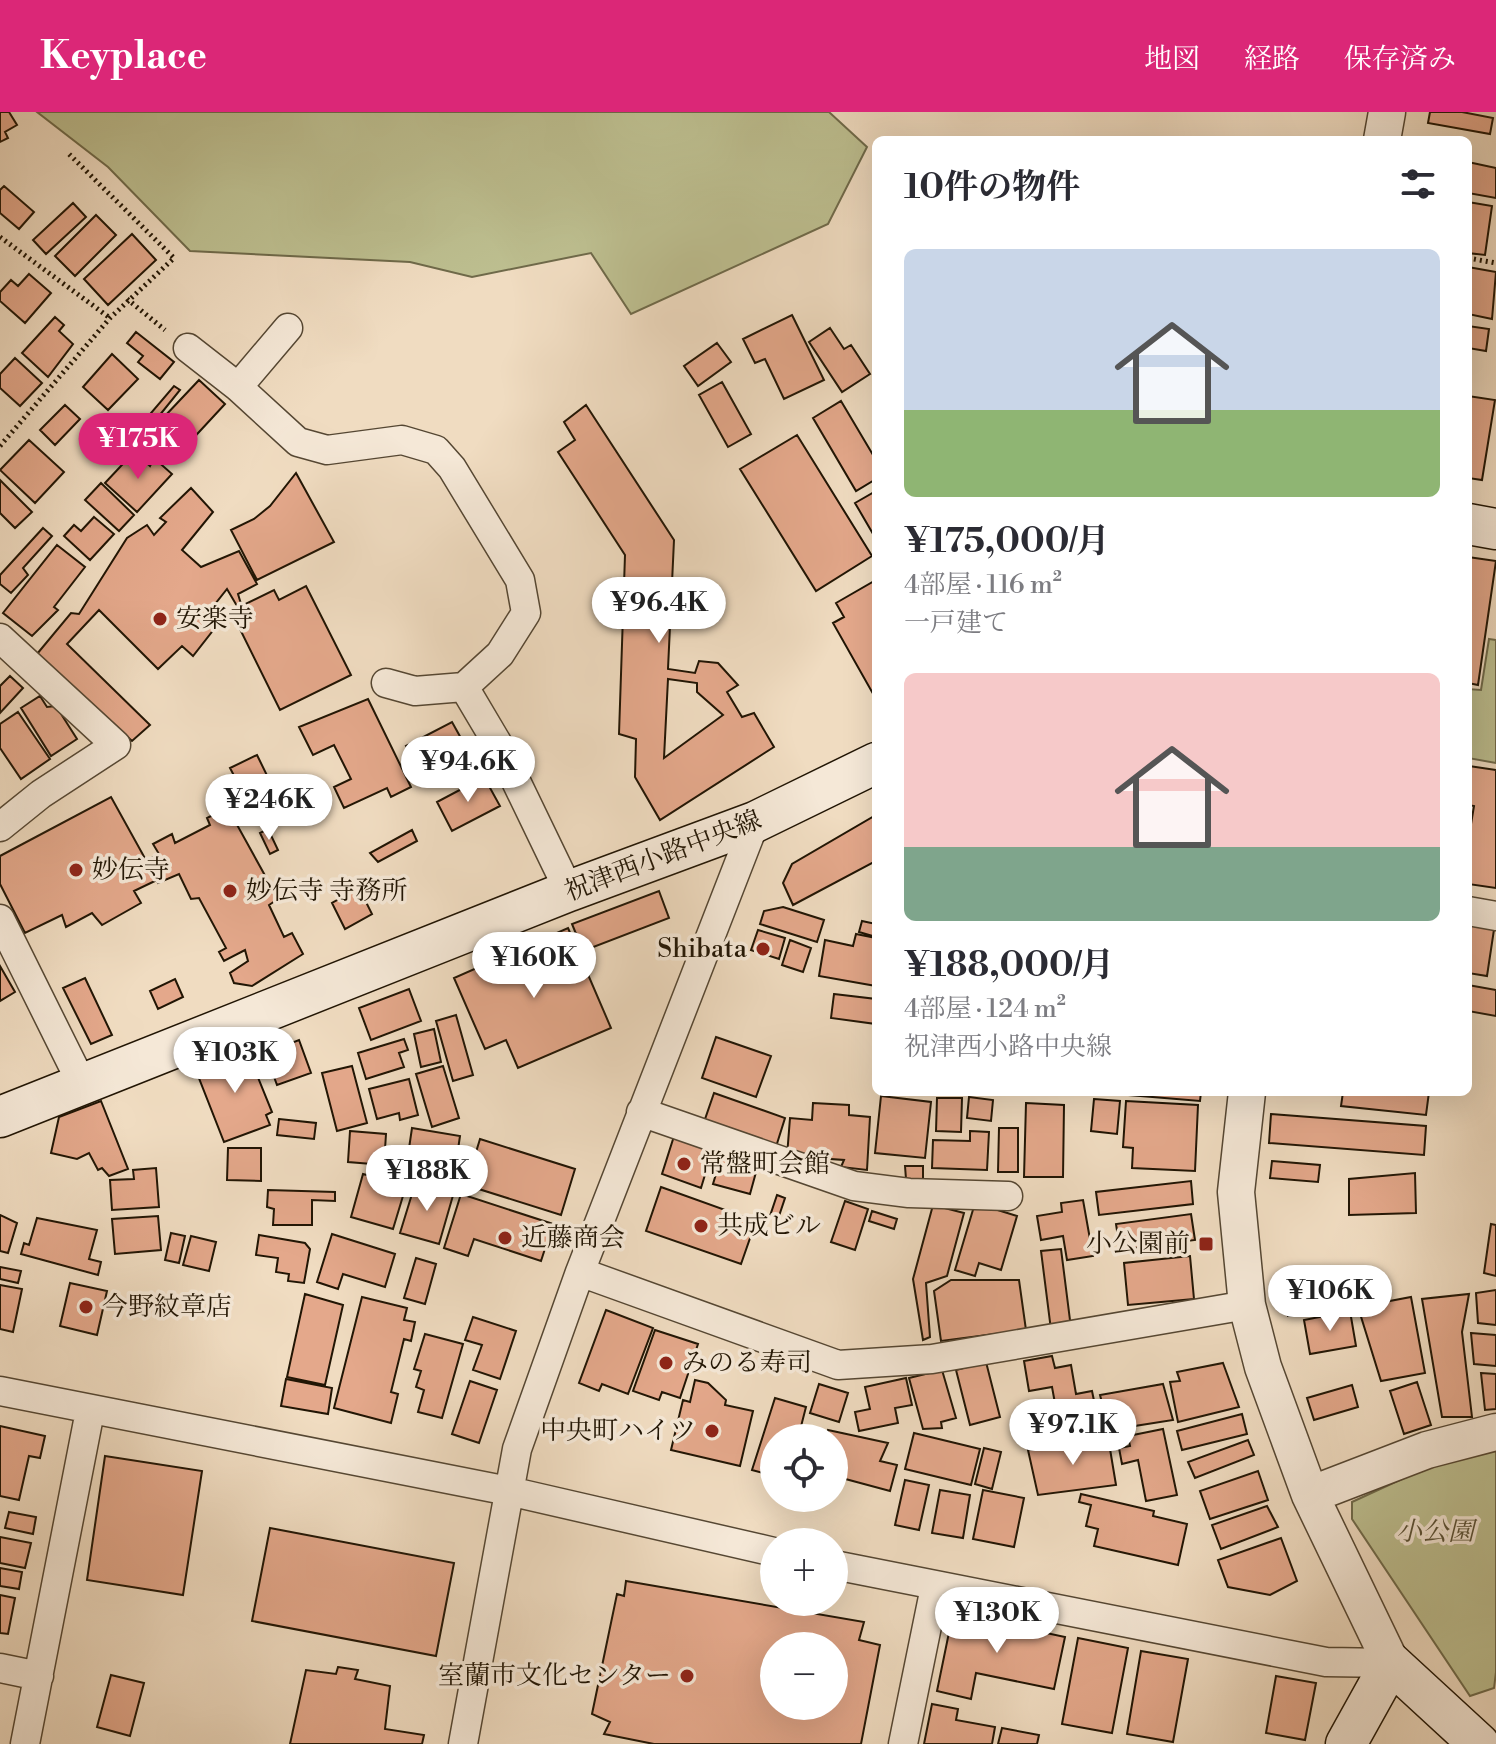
<!DOCTYPE html>
<html lang="ja">
<head>
<meta charset="utf-8">
<style>
	body { margin:0; font-family:"Libre Bodoni","Noto Serif JP",serif; background:#f7f7f7; color:#2b2b33; height:100vh; display:flex; flex-direction:column; font-size:30px; white-space:nowrap }
	* { box-sizing:border-box; margin:0 }
	p { font-size:26px; color:#7c7c81 }
	.icon { flex:none; width:44px; height:44px; fill:none; stroke:currentColor; stroke-width:2; stroke-linecap:round; stroke-linejoin:round }
	.map { position:relative; flex:1; overflow:hidden }
	.side { position:absolute; left:872px; top:24px; width:600px; height:960px; display:flex; flex-direction:column; background:#fff; border-radius:12px; box-shadow:0 8px 32px #0002 }
	.side>* { flex:none }
	.controls { position:absolute; left:760px; top:1312px; display:grid; gap:16px }
	.controls a { display:grid; place-items:center; width:88px; height:88px; border-radius:50%; background:#fff; box-shadow:0 8px 32px #0002; font-size:40px }
	.price { position:absolute; translate:-50% -68px; padding:0 18px; border-radius:28px; background:#fff; color:#222; font-size:26px; line-height:52px; filter:drop-shadow(0 2px 4px #0008) }
	.price::after { content:''; position:absolute; left:50%; top:48px; width:24px; height:18px; margin-left:-12px; background:inherit; clip-path:polygon(0 0,100% 0,50% 100%) }
	.price.current { background:#db2777; color:#fff }
	ul { padding:0; list-style:none }
	li { display:grid; align-content:center; gap:16px; height:424px; padding:0 32px }
	li span { display:grid; place-items:center; height:248px; border-radius:12px; color:#555 }
	li>.icon { margin-inline-start:auto }
	span .icon { width:144px; height:144px; fill:#fffc; stroke-width:1 }
	li b { font-size:34px }
	h2 { display:flex; justify-content:space-between; align-items:center; height:96px; padding:0 32px; font-size:34px }
	header { display:flex; align-items:center; gap:48px; box-sizing:border-box; height:112px; padding:0 40px; background:#db2777; color:#fff }
	header strong { font-size:38px }
	nav { display:flex; gap:44px; margin-inline-start:auto; font-size:28px }
	.map>svg:first-child { display:block }
</style>
</head>
<body>
<header>
<strong>Keyplace</strong>
<nav><a>地図</a><a>経路</a><a>保存済み</a></nav>
</header>
<div class="map">
<svg width="1496" height="1632" viewBox="0 0 1496 1632">
	<rect width="100%" height="100%" fill="#f0dcc1"/>
	<filter id="stains"><feTurbulence type="fractalNoise" baseFrequency=".0025" numOctaves="4"/><feColorMatrix values="0 0 0 0 .2 0 0 0 0 .09 0 0 0 0 .02 0 0 0 .5 -.17"/></filter>
	<radialGradient id="worn" r=".72"><stop offset=".6" stop-color="#630" stop-opacity="0"/><stop offset="1" stop-color="#630" stop-opacity=".3"/></radialGradient>
	<!-- green -->
	<path fill="#bdbf90" stroke="#6f6a4a" stroke-width="2" d="M37 0H829L867 35 828 112 631 202 591 141 472 165 410 150 190 139 108 55Z
		M1489 527 1496 528V651L1468 646V577L1481 578Z
		M1496 1332V1560L1494 1576 1470 1584 1352 1407V1390L1469 1336Z"/>
	<!-- building -->
	<path fill="#e4a88b" stroke="#211504" stroke-width="2" fill-rule="evenodd" d="M0 0H9L17 13 5 20 8 26 0 30Z
		M1430 0H1462L1493 6 1490 22 1428 11Z
		M1468 50 1496 56V86L1468 81Z
		M4 74 34 100 19 117 0 101V78Z
		M1468 90 1492 94 1485 143 1468 141Z
		M73 91 86 105 46 142 33 128Z
		M96 103 116 123 75 164 55 144Z
		M132 122 156 148 108 193 84 167Z
		M1468 155 1496 160 1492 207 1468 202Z
		M29 162 51 181 25 211 0 189V180L11 168 18 174Z
		M792 203 824 268 784 287 765 247 755 251 743 227Z
		M55 205 64 213 59 219 73 232 48 265 22 241Z
		M1468 214 1489 217 1486 239 1468 236Z
		M830 216 844 237 851 233 870 262 842 280 809 230Z
		M136 220 174 250 160 267 138 250 143 244 127 231Z
		M717 231 731 250 698 274 684 254Z
		M112 242 138 267 108 298 83 275Z
		M15 246 42 271 20 294 0 276V262Z
		M199 268 225 292 174 347 147 323Z
		M722 270 751 322 728 335 699 283Z
		M174 274 180 278 159 304 151 301Z
		M1468 284 1495 288 1482 368 1468 366Z
		M841 289 876 348V367L856 379 813 306Z
		M65 293 80 307 55 333 40 318Z
		M586 293 674 428 668 557 695 561 699 549 718 551 738 573 727 580 742 605 754 601 774 635 660 708 635 665 636 627 619 622 625 443 558 340 575 328 564 310ZM668 567 697 571V580L723 603 664 646Z
		M110 318 121 332 109 341 98 328Z
		M797 323 872 444 816 479 740 357Z
		M29 328 64 360 35 391 0 358Z
		M135 339 150 354 154 346 172 362 137 400 105 371Z
		M296 361 334 430 257 468 231 418 254 407 270 394Z
		M0 368 32 400 15 416 0 401Z
		M101 371 134 403 119 419 85 388Z
		M191 376 213 400 182 438 201 455 239 439 257 472 238 482 241 492 237 494 227 477 208 501 218 512 193 544 182 534 158 557 99 498 67 532 150 613 132 629 37 542 71 501 79 502 127 426 147 413 154 423 166 410 160 406Z
		M876 379V427L855 391Z
		M94 405 114 422 90 448 64 424 74 413 81 419Z
		M43 416 52 424 23 456 28 463 11 481 0 472V463Z
		M57 433 85 455 54 495 58 498 32 524 3 501Z
		M1468 445 1496 449 1478 573 1468 571Z
		M876 468V587L833 511 844 505 836 491Z
		M306 474 351 563 280 598 231 499 274 478 279 488Z
		M10 564 23 576 0 601V574Z
		M40 584 47 595 56 594 77 627 51 644 21 596Z
		M368 587 411 675 391 685 387 676 344 696 334 675 351 667 334 633 313 643 299 615Z
		M18 600 50 647 21 667 0 636V612Z
		M452 610 467 637 423 666 406 634Z
		M257 643 281 692 254 705 244 686 238 690 234 680 241 677 230 656Z
		M1469 654 1496 658V776L1468 772V730L1474 694 1468 693Z
		M484 665 500 694 452 719 437 690Z
		M111 685 157 768 134 779 141 791 102 813 92 801 66 815 62 803 25 821 0 772V744Z
		M233 693 241 706 236 711 278 787 269 793 284 825 292 821 303 842 252 874 234 871 230 861 248 849 245 838 224 849 219 840 226 836 199 786 191 787 179 762 158 771 146 749 159 742 153 732 172 722 175 731 210 713 207 706Z
		M876 703V749L793 793 783 771 792 752Z
		M268 717 278 738 270 742 260 721Z
		M412 718 417 729 378 750 370 741Z
		M359 776 372 802 345 817 332 791Z
		M659 779 669 806 583 839 572 812Z
		M783 795 824 808 817 830 760 812 764 799Z
		M1468 807 1495 811 1487 864 1468 861Z
		M862 809 876 812V825L859 820Z
		M568 816 611 916 518 956 506 928 485 937 454 866Z
		M758 818 785 826 779 847 751 838Z
		M856 822 876 826V874L819 864 825 828 853 834Z
		M790 828 811 836 803 860 782 853Z
		M0 854 15 880 0 889Z
		M85 866 112 923 91 932 63 876Z
		M175 867 183 885 158 897 150 879Z
		M1468 873 1496 878V904L1468 899Z
		M409 877 421 909 371 928 359 896Z
		M834 882 876 887V912L831 906Z
		M456 903 473 963 453 969 436 909Z
		M434 917 441 950 421 955 414 922Z
		M280 923 284 934 299 928 311 961 277 973 261 929Z
		M716 925 771 944 756 985 702 966Z
		M404 927 408 938 399 941 404 955 366 967 358 941Z
		M246 936 272 1000 266 1003 270 1013 224 1030 195 956Z
		M352 954 367 1011 337 1019 322 961Z
		M443 954 459 1006 432 1015 416 962Z
		M409 967 418 1003 400 1008 399 1001 377 1007 369 977Z
		M1129 980H1201L1200 989 1129 983Z
		M1343 980H1429L1426 1003 1341 994Z
		M714 981 785 1006 775 1038 703 1013Z
		M881 984 931 990 925 1046 875 1041Z
		M969 985 993 988 991 1009 967 1006Z
		M937 986H962L961 1020 936 1019Z
		M1094 987 1120 989 1117 1022 1091 1019Z
		M101 989 128 1057 109 1064 102 1056 98 1058 89 1041 77 1047 51 1041 59 1005Z
		M1126 989 1198 993 1195 1059 1132 1056 1133 1036 1123 1035Z
		M813 991 849 993V1003L870 1005 867 1058 841 1055 844 1048 787 1044 790 1006 812 1008Z
		M1026 991 1064 993 1063 1065H1024Z
		M1271 1002 1426 1014 1424 1043 1269 1031Z
		M279 1007 316 1011 314 1027 277 1023Z
		M412 1016 460 1024 454 1065 428 1062 429 1053 407 1050Z
		M999 1016H1018V1060H998Z
		M350 1019 386 1022 384 1053 348 1050Z
		M970 1019 989 1020 987 1058 932 1056 933 1028 970 1029Z
		M675 1021 714 1033 701 1076 662 1062Z
		M480 1027 575 1057 561 1103 466 1073Z
		M228 1036H261V1069L227 1068Z
		M722 1042 758 1053 750 1082 713 1072Z
		M1272 1049 1320 1053 1318 1070 1270 1066Z
		M905 1054H923V1067H906Z
		M156 1056 159 1095 112 1098 110 1068 134 1067 133 1058Z
		M1415 1061 1416 1101 1349 1103V1067Z
		M363 1062 406 1074 393 1117 351 1105Z
		M416 1069 454 1080 439 1132 400 1121Z
		M1191 1069 1193 1092 1099 1103 1096 1080Z
		M661 1075 756 1109 741 1152 646 1119Z
		M268 1078 335 1080V1089L312 1088V1113H273L274 1097 267 1095Z
		M461 1082 553 1112 541 1149 474 1127 468 1144 444 1136Z
		M777 1083 785 1086 778 1107 770 1104Z
		M1083 1088 1093 1144 1067 1148 1063 1124 1041 1128 1037 1104 1062 1100 1061 1091Z
		M845 1089 868 1097 855 1138 831 1130Z
		M975 1091 1017 1104 1001 1158 979 1151 975 1164 955 1158Z
		M933 1093 964 1101 947 1164 926 1171 930 1225 923 1228 913 1167Z
		M872 1099 897 1107 894 1117 869 1109Z
		M1191 1102 1195 1128 1120 1138 1116 1112Z
		M0 1103 17 1111 8 1141 0 1139Z
		M158 1104 161 1138 115 1142 112 1107Z
		M37 1106 97 1118 89 1147 101 1150 98 1163 21 1142 24 1131 29 1133Z
		M1491 1112 1496 1113V1164L1484 1161Z
		M171 1121 185 1124 179 1151 165 1148Z
		M332 1122 395 1142 385 1175 343 1162 338 1177 317 1170Z
		M259 1123 305 1131 310 1137 304 1171 288 1169 289 1162 276 1160 278 1146 256 1143Z
		M191 1124 216 1130 209 1159 183 1153Z
		M1061 1137 1071 1216 1051 1218 1041 1139Z
		M1190 1144 1194 1187 1128 1193 1124 1151Z
		M416 1146 436 1152 425 1192 404 1186Z
		M0 1155 21 1159 18 1171 0 1167Z
		M1334 1165 1337 1199 1288 1204 1285 1170Z
		M951 1168H1019L1026 1218 941 1229 934 1179Z
		M70 1171 107 1179 97 1223 60 1214Z
		M0 1173 22 1177 13 1220 0 1217Z
		M1496 1178V1213L1478 1211 1476 1181Z
		M305 1182 343 1193 325 1273 287 1265Z
		M1469 1182 1462 1220 1472 1305H1442L1422 1187Z
		M362 1185 407 1196 404 1208 415 1210 411 1229 404 1227 391 1280 398 1282 391 1311 334 1296Z
		M1411 1185 1425 1261 1381 1269 1358 1195Z
		M606 1198 653 1216 628 1282 602 1272 599 1279 579 1271Z
		M1350 1199 1356 1234 1310 1242 1304 1208Z
		M473 1205 516 1219 500 1267 473 1258 482 1233 465 1228Z
		M655 1218 698 1232 680 1286 662 1280 659 1288 633 1279Z
		M1471 1221 1496 1223V1254L1474 1252Z
		M425 1222 463 1232 442 1306 418 1300 424 1278 416 1275 421 1259 414 1257Z
		M1052 1244 1055 1256 1071 1253 1076 1282 1092 1279 1100 1318 1061 1324 1052 1275 1029 1279 1024 1249Z
		M986 1250 1000 1305 970 1313 956 1258Z
		M1223 1251 1239 1295 1178 1310 1170 1270 1180 1269 1177 1260Z
		M942 1258 956 1306 941 1310 942 1316 923 1317 909 1266Z
		M1481 1261 1496 1262V1297L1485 1298Z
		M906 1266 912 1293 895 1296 898 1311 859 1319 855 1300 870 1297 865 1275Z
		M286 1267 332 1276 328 1302 281 1294Z
		M695 1268 708 1271 726 1288 725 1293 753 1299 740 1354 671 1338 683 1288 690 1290Z
		M470 1269 497 1278 479 1331 452 1322Z
		M1417 1270 1431 1313 1404 1322 1390 1279Z
		M819 1272 848 1281 839 1310 810 1301Z
		M1163 1272 1173 1308 1109 1318 1100 1283Z
		M1352 1273 1358 1295 1314 1308 1307 1286Z
		M775 1286 806 1295 798 1326H774V1364L752 1358Z
		M1242 1302 1247 1322 1182 1338 1177 1319Z
		M0 1314 45 1324 40 1346 29 1344 19 1388 0 1384Z
		M1163 1317 1177 1383 1146 1389 1138 1348 1122 1352 1119 1336 1130 1334 1128 1324Z
		M828 1318 888 1331 880 1349 897 1353 890 1379 838 1365 843 1348 834 1345V1326H826Z
		M914 1321 980 1337 971 1373 905 1357Z
		M1108 1325 1116 1373 1038 1383 1028 1338Z
		M1248 1328 1254 1343 1195 1366 1188 1350Z
		M984 1336 1001 1340 992 1377 975 1372Z
		M105 1344 202 1359 183 1483 87 1468Z
		M1258 1359 1268 1388 1210 1407 1200 1379Z
		M905 1368 929 1373 919 1418 895 1413Z
		M940 1378 970 1383 963 1426 932 1421Z
		M983 1378 1024 1386 1014 1435 973 1427Z
		M1081 1382 1154 1399 1153 1404 1187 1412 1178 1453 1094 1434 1098 1417 1086 1414 1091 1393 1079 1390Z
		M1267 1394 1278 1415 1221 1437 1212 1413Z
		M9 1400 36 1405 33 1422 5 1416Z
		M270 1416 454 1451 436 1544 252 1509Z
		M0 1425 31 1431 25 1456 0 1451Z
		M1281 1426 1297 1469 1270 1483 1228 1475 1218 1448Z
		M0 1456 22 1460 19 1477 0 1474Z
		M626 1469 864 1510 859 1528 880 1533 861 1632H654L604 1622 610 1610 592 1602 617 1482 624 1484ZM774 1534H834V1594H774Z
		M0 1483 15 1486 8 1522 0 1521Z
		M953 1501 1065 1525 1054 1577 976 1561 971 1587 937 1579Z
		M1078 1526 1128 1536 1112 1621 1062 1612Z
		M1141 1539 1188 1547 1173 1630 1127 1622Z
		M338 1555 358 1558 355 1567 390 1574 385 1617 424 1623 422 1632H290L306 1558 336 1562Z
		M111 1563 144 1571 130 1624 97 1615Z
		M1276 1564 1316 1571 1305 1628 1266 1621Z
		M932 1592 958 1597 956 1608 995 1615 992 1632H924Z
		M1002 1616 1039 1623 1037 1632H998Z"/>
	<g fill="none" stroke-linecap="round" stroke-linejoin="round">
		<!-- minor casing -->
		<g stroke="#554733" stroke-width="31">
			<path id="minor" d="M188 236 238 275 298 330 327 338 402 328 436 338 452 356 520 468 526 501 500 542 464 575 499 634 569 779
				M238 275 288 216
				M0 526 116 633 41 682 0 715
				M386 571 415 579 464 575
				M1468 799 1496 804
				M0 807 82 972
				M641 1000 854 1074 909 1081 1008 1084
				M580 1160 838 1253 932 1247 1247 1193
				M0 1279 509 1379 774 1440
				M834 1453 1326 1550 1391 1551
				M0 1556 39 1564
				M25 1632 90 1299
				M463 1632 517 1337 580 1160 755 710
				M903 1632 935 1475"/>
		</g>
		<!-- tertiary casing -->
		<g stroke="#554733" stroke-width="39">
			<path id="tertiary" d="M1382 28 1387 0
				M1247 980 1236 1080 1247 1193 1263 1255 1310 1383 1391 1551
				M1310 1383 1427 1338 1496 1320"/>
		</g>
		<!-- secondary casing -->
		<g stroke="#211504" stroke-width="43">
			<path id="secondary" d="M1468 412 1496 417
				M0 1005 569 779 755 710 876 651
				M1346 1632 1391 1551 1479 1632"/>
		</g>
		<!-- path -->
		<path stroke="#211504" stroke-width="5" stroke-dasharray="2 4" stroke-linecap="butt" d="M0 125 110 206
			M1468 146 1496 151
			M127 187 165 218
			M0 334 110 206 174 146 68 41"/>
		<!-- minor -->
		<use href="#minor" stroke="#f5e8d7" stroke-width="28"/>
		<!-- tertiary -->
		<use href="#tertiary" stroke="#f5e8d7" stroke-width="36"/>
		<!-- secondary -->
		<use href="#secondary" stroke="#f5e8d7" stroke-width="40"/>
	</g>
	<!-- markers -->
	<g fill="#8f2418" stroke="#f5e8d7" stroke-width="3">
		<circle cx="160" cy="507" r="8"/>
		<circle cx="76" cy="758" r="8"/>
		<circle cx="230" cy="779" r="8"/>
		<circle cx="763" cy="837" r="8"/>
		<circle cx="684" cy="1052" r="8"/>
		<circle cx="701" cy="1114" r="8"/>
		<circle cx="505" cy="1126" r="8"/>
		<rect x="1198" y="1124" width="16" height="16" rx="4"/>
		<circle cx="86" cy="1195" r="8"/>
		<circle cx="666" cy="1251" r="8"/>
		<circle cx="712" cy="1319" r="8"/>
		<circle cx="687" cy="1564" r="8"/>
	</g>
	<g text-anchor="middle" dominant-baseline="central" stroke-width="7" stroke-linejoin="round" paint-order="stroke">
		<!-- poi labels -->
		<g font-size="26" fill="#211504" stroke="#f5e8d7" text-anchor="start">
			<text x="176" y="507">安楽寺</text>
			<text x="92" y="758">妙伝寺</text>
			<text x="246" y="779">妙伝寺 寺務所</text>
			<text x="747" y="837" text-anchor="end">Shibata</text>
			<text x="700" y="1052">常盤町会館</text>
			<text x="717" y="1114">共成ビル</text>
			<text x="521" y="1126">近藤商会</text>
			<text x="1190" y="1132" text-anchor="end">小公園前</text>
			<text x="102" y="1195">今野紋章店</text>
			<text x="682" y="1251">みのる寿司</text>
			<text x="696" y="1319" text-anchor="end">中央町ハイツ</text>
			<text x="671" y="1564" text-anchor="end">室蘭市文化センター</text>
		</g>
		<!-- street labels -->
		<g font-size="26" fill="#211504" stroke="#f5e8d7">
			<text transform="translate(663 744) rotate(-21)">祝津西小路中央線</text>
		</g>
		<!-- park labels -->
		<g font-size="26" font-style="italic" fill="#585035" stroke="#f5e8d7">
			<text x="1435" y="1420">小公園</text>
		</g>
	</g>
	<rect width="100%" height="100%" filter="url(#stains)"/>
	<rect width="100%" height="100%" fill="url(#worn)"/>
</svg>
<div class="controls">
<a><svg class="icon" aria-label="locate" viewBox="0 0 24 24"><circle cx="12" cy="12" r="6"/><path d="M12 2v4M12 18v4M2 12h4M18 12h4"/></svg></a>
<a>+</a>
<a>−</a>
</div>
<b class="price current" style="left:138px;top:369px">¥175K</b>
<b class="price" style="left:659px;top:533px">¥96.4K</b>
<b class="price" style="left:468px;top:692px">¥94.6K</b>
<b class="price" style="left:269px;top:730px">¥246K</b>
<b class="price" style="left:534px;top:888px">¥160K</b>
<b class="price" style="left:235px;top:983px">¥103K</b>
<b class="price" style="left:427px;top:1101px">¥188K</b>
<b class="price" style="left:1330px;top:1221px">¥106K</b>
<b class="price" style="left:1073px;top:1355px">¥97.1K</b>
<b class="price" style="left:997px;top:1543px">¥130K</b>
<section class="side">
<h2>10件の物件<svg class="icon" aria-label="filters" viewBox="0 0 24 24"><path d="M4 7h16M4 17h16"/><circle cx="9" cy="7" r="2"/><circle cx="15" cy="17" r="2"/></svg></h2>
<ul>
<li><span style="background:linear-gradient(#c9d6e8 65%,#8fb573 0)"><svg class="icon" aria-label="home" viewBox="0 0 24 24"><path d="M3 11l9-7 9 7M6 9v11h12V9"/></svg></span><div><b>¥175,000/月</b><p>4部屋 · 116 m²</p><p>一戸建て</p></div></li>
<li><span style="background:linear-gradient(#f6c9c9 70%,#7fa58c 0)"><svg class="icon" aria-label="home" viewBox="0 0 24 24"><path d="M3 11l9-7 9 7M6 9v11h12V9"/></svg></span><div><b>¥188,000/月</b><p>4部屋 · 124 m²</p><p>祝津西小路中央線</p></div></li>
</ul>
</section>
</div>
</body>
</html>
